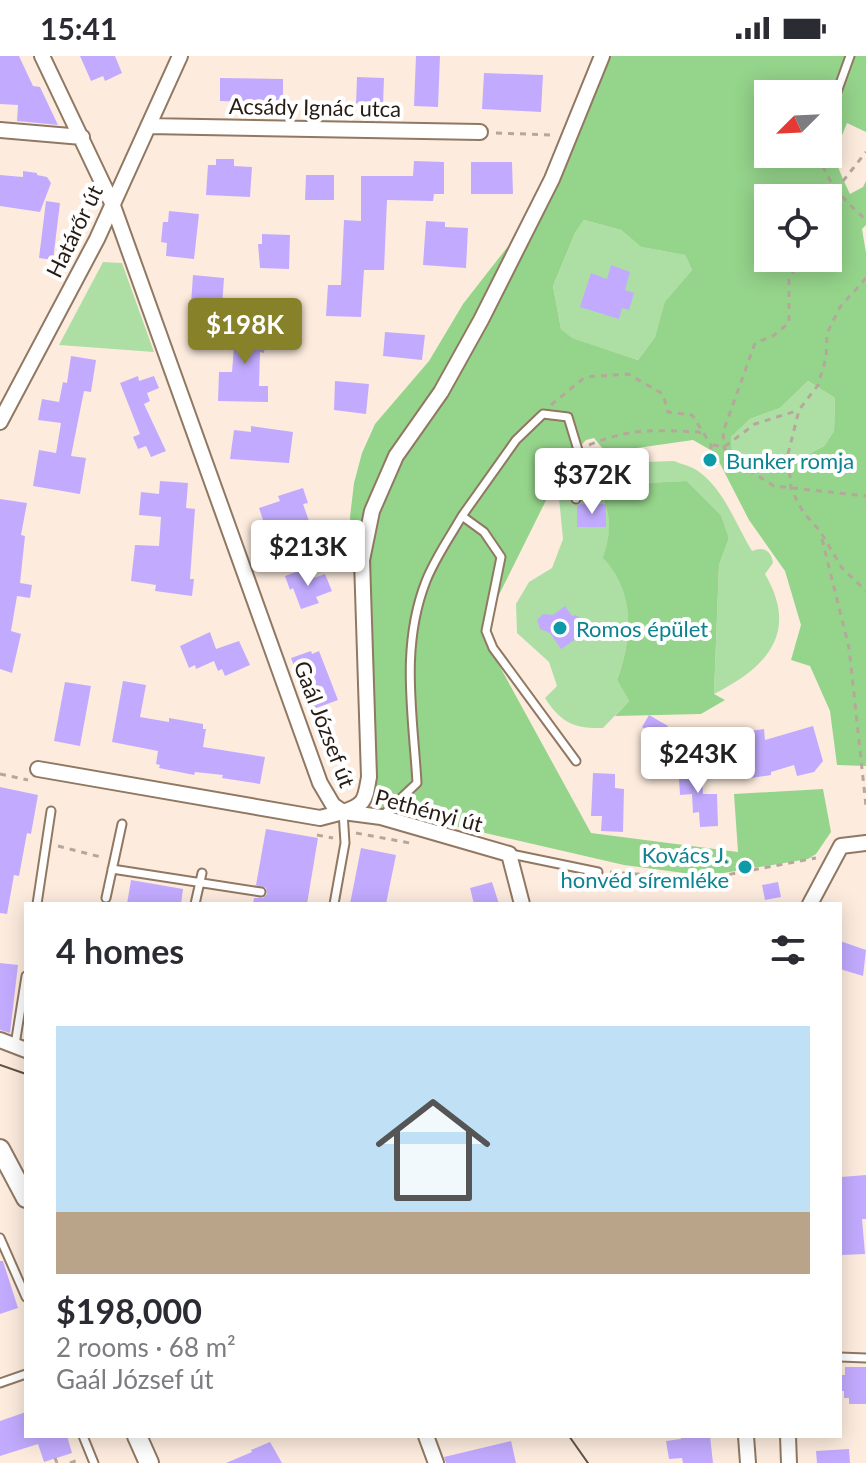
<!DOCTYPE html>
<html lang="en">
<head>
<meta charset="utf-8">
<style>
	body { margin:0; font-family:Lato,sans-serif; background:#f2f2f3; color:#2b2b33; height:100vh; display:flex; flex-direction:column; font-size:30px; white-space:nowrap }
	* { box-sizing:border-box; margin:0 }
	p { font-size:26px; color:#7c7c81 }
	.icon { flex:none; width:44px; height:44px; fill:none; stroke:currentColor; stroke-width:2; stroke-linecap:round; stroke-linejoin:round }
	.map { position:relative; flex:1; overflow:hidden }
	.side { position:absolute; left:24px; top:846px; width:818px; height:536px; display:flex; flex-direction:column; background:#fff; border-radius:0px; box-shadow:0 4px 20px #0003 }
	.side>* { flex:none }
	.needle { width:52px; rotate:246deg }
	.fabs { position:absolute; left:754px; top:24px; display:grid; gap:16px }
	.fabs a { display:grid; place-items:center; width:88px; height:88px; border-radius:0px; background:#fff; box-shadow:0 4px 20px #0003; font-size:40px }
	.price { position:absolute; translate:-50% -68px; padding:0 18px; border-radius:8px; background:#fff; color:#222; font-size:26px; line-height:52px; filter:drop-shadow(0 2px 4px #0008) }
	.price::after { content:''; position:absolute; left:50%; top:48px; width:24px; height:18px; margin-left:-12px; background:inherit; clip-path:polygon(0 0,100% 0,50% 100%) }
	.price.active { background:#878129; color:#fff }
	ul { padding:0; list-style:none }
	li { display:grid; align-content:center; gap:16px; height:424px; padding:0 32px }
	li span { display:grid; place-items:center; height:248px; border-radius:0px; color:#555 }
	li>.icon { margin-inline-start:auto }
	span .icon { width:144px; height:144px; fill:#fffc; stroke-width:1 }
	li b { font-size:34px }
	h2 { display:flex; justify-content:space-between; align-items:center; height:96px; padding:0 32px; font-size:34px }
	.status { display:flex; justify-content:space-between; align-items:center; height:56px; padding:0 40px; background:#fff; direction:ltr }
	.status svg { height:22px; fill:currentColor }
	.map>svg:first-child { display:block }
</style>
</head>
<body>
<div class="status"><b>15:41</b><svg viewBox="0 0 49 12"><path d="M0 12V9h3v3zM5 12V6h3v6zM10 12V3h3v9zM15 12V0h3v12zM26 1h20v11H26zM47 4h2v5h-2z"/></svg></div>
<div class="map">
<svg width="866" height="1407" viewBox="0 0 866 1407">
	<rect width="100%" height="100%" fill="#fdecde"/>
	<!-- green -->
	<path fill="#addfa5" d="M584 164 621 174 641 191 685 199 692 214 666 246 655 281 638 304 571 282 561 273 553 230 575 177Z
		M103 206 122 207 154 296 59 289Z
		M808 325 835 342 834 375 824 390 807 399 767 398 749 407 731 392V381L750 363 780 352Z
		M674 405C681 408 691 410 698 415 724 433 736 469 752 495 763 490 771 494 773 507L765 518C799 576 768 611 714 638L719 509 729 482 721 459 687 425 621 428 606 424 601 412 643 406Z
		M558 432 599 433C611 458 612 475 604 501 636 536 632 583 617 624L629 645 603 672C575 673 561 667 545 642L557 630 549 606 517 577 516 548 529 526 552 512 563 483Z"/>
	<!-- forest -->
	<path fill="#95d48b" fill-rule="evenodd" d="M609 0H866V76L847 67C832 103 834 104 850 138L863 131 866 125V169L862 173 866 197V710L837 709 830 655 810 610 791 604 801 569 785 515 749 464 714 396 693 384 616 395 603 393 594 382 586 384 565 406 497 543 482 578 591 777 738 796 734 738 823 733 831 776 816 798 808 803 706 820 624 809 373 751 372 641 350 461 354 427 362 397 375 368 429 305 463 248 558 126ZM768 38H828V98H768ZM768 142H828V202H768ZM584 164 621 174 641 191 685 199 692 214 665 246 655 281 638 304 572 282 561 273 553 230 575 177ZM808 325 835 342 834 375 824 390 807 399 767 398 749 407 731 392V381L750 363 780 352Z
		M687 425 721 459 729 482 719 509 714 638 725 644 701 658 615 660 629 645 617 624C632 583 636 536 603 502 612 475 611 458 599 433L621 428Z"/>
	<!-- building -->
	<path fill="#c2abff" d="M0 0H19L33 30 40 31 58 69 17 65 18 49 0 48Z
		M80 0H115L122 17 105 25 103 20 91 25Z
		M416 0H440L438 51 414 50Z
		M484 17 543 19 541 56 482 53Z
		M357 21 384 22 383 49H356Z
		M220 22 283 23V47L220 45Z
		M216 103H234V110L252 111 250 141 206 139 208 109H216Z
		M414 105 444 106V138H434L433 145 387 144 384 214H364L361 261 326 260 328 229H341L344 164 361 165V120H413Z
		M471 106H512L513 138H471Z
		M23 115 37 117V119L47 121 51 127 40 156 0 150V119L23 121Z
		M306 119H334V144H305Z
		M46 145 60 147 53 204 39 202Z
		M169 155 199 158 194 203 166 200 167 187 161 186 163 166H168Z
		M426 165 445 166V171L468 172 466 212 423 209Z
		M262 178 290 179 289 213 260 212 258 188H262Z
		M611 209 630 216 625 234 634 237 629 254 622 252 619 263 580 251 591 217 607 223Z
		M193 219 224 222 222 250 191 247Z
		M236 265 267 268 264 297 260 296 259 330H268V346L218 345 219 316H232Z
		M385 276 425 279 422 304 383 300Z
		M71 300 96 304 91 336 84 335 71 400 86 402 80 438 33 430 39 394 56 397 61 367 38 364 42 343 59 346 63 326 67 327Z
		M138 320 139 325 154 320 159 332 147 337 150 345 144 348 166 395 151 401 146 390 138 393 133 381 140 378 120 327Z
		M335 325 369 328 366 358 334 354Z
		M251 370 293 376 289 407 230 403 234 374 251 376Z
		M160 425 188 427 186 452 195 453 190 523H194L192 540 155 535 156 529 131 525 135 489 159 490 161 461 139 459 141 436 159 438Z
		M303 432 308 447 303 448 309 465 294 470 300 489 273 494 259 452 280 445 278 440Z
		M0 443 27 447 21 479 25 480 20 527 32 529 30 542 17 540 11 575 21 578 12 617 0 613Z
		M580 448H606V471H577V449Z
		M304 513 308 524 325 518 332 535 316 541 319 547 301 553 293 532 290 534 285 520Z
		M565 550 572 560 576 559 583 564 582 579 561 593 550 577 540 573 537 564 543 558 553 559Z
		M210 576 216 593 239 585 250 609 225 620 222 613 218 615 214 605 196 613 195 609 189 612 180 590Z
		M311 595 312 598 319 595 338 644 311 654 291 602Z
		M123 625 146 629 140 661 169 666V662L203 668V673H206L203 691 265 701 260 728 222 722 223 719 195 716 194 719 159 712 160 709 156 708 158 695 112 686Z
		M65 626 91 630 80 690 54 685Z
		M649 659 668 670 665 674 677 681 665 700 646 688 653 677 642 671Z
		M813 670 823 705 814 716 797 720 794 709 771 716V719L745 723 743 716 733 717 730 697 723 698 719 675 736 672V677L764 673 765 684Z
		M695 707 696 720H702L703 738H694H717L718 770 700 771 699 756 693 757 692 738 680 739 678 708Z
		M593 717 615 718V732L624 733 623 776 601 775 602 760H591Z
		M0 731 38 739 31 778 27 777 19 820 14 819 7 858 0 857Z
		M266 773 318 782 307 848H253L254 842H263L267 838 266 832 256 829Z
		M361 792 396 799 386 848H350Z
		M131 824 183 833 181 848H127Z
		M492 826 499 848H474L470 832Z
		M778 826 781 841 765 844 762 829Z
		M840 885 866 894 863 920 840 913Z
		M0 907 18 909 10 977 0 974Z
		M866 1119V1163H862L865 1198 842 1199 841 1121Z
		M0 1205H3L18 1252 0 1258Z
		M845 1311H866V1348H849V1342H844V1335H840V1319H845Z
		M26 1356V1380H67L72 1397 44 1406 38 1388 0 1400V1365Z
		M681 1380H710L713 1407H683L682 1402 669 1403 666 1385 681 1383Z
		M511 1385 516 1407H446L444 1401Z
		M270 1386 282 1407H226L252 1396 251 1394Z
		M849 1393 850 1407H817L816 1395Z"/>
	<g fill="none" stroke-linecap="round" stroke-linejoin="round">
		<!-- service casing -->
		<g stroke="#907862" stroke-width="11">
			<path id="service" d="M828 61 850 0
				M462 460 516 384 543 358 568 361 578 394 576 443
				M382 760 417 727C413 658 400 591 426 525 435 502 450 481 462 460L484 476 501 501 486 575 493 592 576 705
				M511 798 598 816
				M112 813 261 836
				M106 842 122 768
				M37 848 51 755
				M195 848 202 817
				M334 848 345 787 343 756
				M15 989 26 920
				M0 1182 26 1241
				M840 1301 866 1302
				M0 1327 26 1318
				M83 1380 94 1407"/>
		</g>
		<!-- minor casing -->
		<g stroke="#907862" stroke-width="18">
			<path id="minor" d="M42 0 112 147 320 727 333 749 343 756
				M148 70 480 76
				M0 74 82 81
				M0 366 97 183 180 0
				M38 713 320 762 343 756 381 761 509 798 522 848
				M343 756C366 749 365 743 369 721L362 504 372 455 396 400 441 336 481 264 552 123 602 0
				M810 848 841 790 866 787
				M0 984 26 994
				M426 1380 436 1407
				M746 1380 748 1407
				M788 1380 789 1407"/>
		</g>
		<!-- tertiary casing -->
		<g stroke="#907862" stroke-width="22">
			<path id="tertiary" d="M0 1093 26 1142
				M137 1380 149 1407"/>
		</g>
		<!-- path -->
		<path stroke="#b6a79b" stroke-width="3" stroke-dasharray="6 6" stroke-linecap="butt" d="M496 77 552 79
			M821 98C823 125 847 146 866 164
			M828 144 866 96
			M801 202 789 224V267L773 280 755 287 723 376 724 391 728 398 740 409 774 430 866 440
			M866 222 840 251 827 277 826 302 818 329 799 354 788 398 791 433 803 456 820 475 842 512 866 535
			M551 349 585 321 628 318 663 338 668 356 692 359 711 389 712 410 724 404 728 398
			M589 389C630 372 656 374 699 376L704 382
			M713 389 724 391 755 368 799 354
			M822 483 849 592 866 750
			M0 718 28 724
			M356 777 415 788
			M317 779 333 782
			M58 790 101 801
			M610 816 705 823 816 802
			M55 1402 57 1407
			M70 1407 81 1403"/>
		<!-- service -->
		<use href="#service" stroke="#fff" stroke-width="7"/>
		<!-- minor -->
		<use href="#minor" stroke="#fff" stroke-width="14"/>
		<!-- tertiary -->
		<use href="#tertiary" stroke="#fff" stroke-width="18"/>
		<!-- tram -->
		<path stroke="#5e5249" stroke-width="2" d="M0 1009 26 1018
			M569 1380 588 1407"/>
	</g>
	<!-- markers -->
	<g fill="#0f9aa8" stroke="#fff" stroke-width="3">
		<circle cx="710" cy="404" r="8"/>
		<circle cx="560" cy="572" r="8"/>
		<circle cx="745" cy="811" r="8"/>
	</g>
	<g text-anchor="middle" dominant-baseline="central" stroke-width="8" stroke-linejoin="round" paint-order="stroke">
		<!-- street labels -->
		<g font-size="22" fill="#261c14" stroke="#fff">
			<text transform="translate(315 51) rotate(1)">Acsády Ignác utca</text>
			<text transform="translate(74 175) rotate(-64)">Határőr út</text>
			<text transform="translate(325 668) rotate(69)">Gaál József út</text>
			<text transform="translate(429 754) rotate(15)">Pethényi út</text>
		</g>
		<!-- culture labels -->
		<g font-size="22" fill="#0d838f" stroke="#fff" text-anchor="start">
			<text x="726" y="404">Bunker romja</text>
			<text x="576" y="572">Romos épület</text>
			<text x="729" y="798" text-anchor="end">Kovács J.<tspan x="729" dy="25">honvéd síremléke</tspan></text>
		</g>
	</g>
</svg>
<div class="fabs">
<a><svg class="needle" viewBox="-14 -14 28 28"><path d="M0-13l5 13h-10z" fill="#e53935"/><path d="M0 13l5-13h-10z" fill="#7c7c81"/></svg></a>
<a><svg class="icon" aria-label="locate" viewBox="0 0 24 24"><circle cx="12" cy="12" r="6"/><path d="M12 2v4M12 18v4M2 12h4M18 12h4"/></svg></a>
</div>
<b class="price active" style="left:245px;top:310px">$198K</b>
<b class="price" style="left:592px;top:460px">$372K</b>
<b class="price" style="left:308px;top:532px">$213K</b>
<b class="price" style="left:698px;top:739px">$243K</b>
<section class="side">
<h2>4 homes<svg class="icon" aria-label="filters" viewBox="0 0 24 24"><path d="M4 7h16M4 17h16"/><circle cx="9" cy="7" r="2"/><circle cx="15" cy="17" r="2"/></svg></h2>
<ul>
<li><span style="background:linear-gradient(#bfe0f5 75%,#b9a48a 0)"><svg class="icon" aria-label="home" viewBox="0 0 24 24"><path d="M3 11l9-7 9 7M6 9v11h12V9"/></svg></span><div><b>$198,000</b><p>2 rooms · 68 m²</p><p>Gaál József út</p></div></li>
</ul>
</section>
</div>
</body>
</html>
